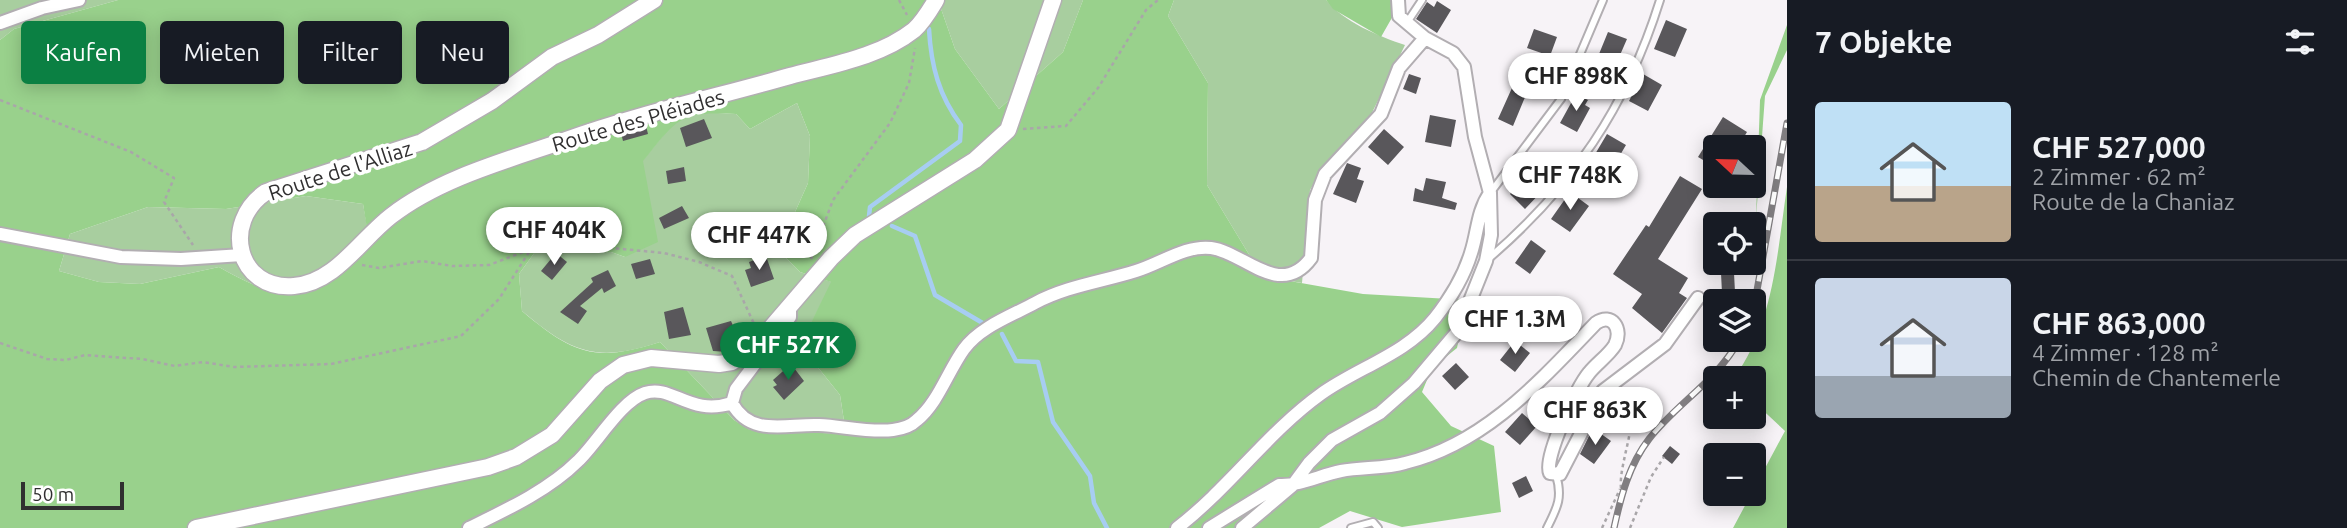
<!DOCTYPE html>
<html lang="de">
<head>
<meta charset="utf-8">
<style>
	body { margin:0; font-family:Ubuntu,sans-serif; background:#20242c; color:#f1f3f6; height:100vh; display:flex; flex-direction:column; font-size:26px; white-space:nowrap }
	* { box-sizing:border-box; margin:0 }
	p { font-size:23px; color:#9ea1a6 }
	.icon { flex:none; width:38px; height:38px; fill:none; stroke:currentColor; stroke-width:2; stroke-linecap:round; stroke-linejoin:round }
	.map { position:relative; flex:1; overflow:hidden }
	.drawer { display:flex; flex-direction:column; background:#171b24; width:560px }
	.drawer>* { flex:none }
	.guide { position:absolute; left:21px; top:21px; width:665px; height:63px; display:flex; gap:14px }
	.needle { width:46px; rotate:292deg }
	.controls { position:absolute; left:1703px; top:135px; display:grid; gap:14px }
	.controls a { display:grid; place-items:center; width:63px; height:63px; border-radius:7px; background:#171b24; box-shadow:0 4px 18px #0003; font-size:35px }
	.scale { position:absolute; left:21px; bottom:18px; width:103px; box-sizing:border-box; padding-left:7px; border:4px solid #302f30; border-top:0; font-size:19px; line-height:24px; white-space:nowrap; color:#302f30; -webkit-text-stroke:5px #fff; paint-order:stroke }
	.price { position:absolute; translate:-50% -60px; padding:0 16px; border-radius:24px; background:#fff; color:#222; font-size:23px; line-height:46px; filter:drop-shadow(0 2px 4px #0008) }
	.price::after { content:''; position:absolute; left:50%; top:42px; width:21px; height:16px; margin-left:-10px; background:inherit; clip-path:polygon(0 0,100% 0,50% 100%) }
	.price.active { background:#0b8043; color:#fff }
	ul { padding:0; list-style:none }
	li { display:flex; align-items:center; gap:21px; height:175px; padding:0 28px }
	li+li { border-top:2px solid #363941 }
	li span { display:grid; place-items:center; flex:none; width:196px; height:140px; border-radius:7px; color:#555 }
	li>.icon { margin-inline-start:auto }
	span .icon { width:84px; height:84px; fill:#fffc; stroke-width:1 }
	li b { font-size:30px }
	h2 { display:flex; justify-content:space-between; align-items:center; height:84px; padding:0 28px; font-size:30px }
	.pill { padding:0 24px; border-radius:7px; background:#171b24; box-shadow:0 4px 18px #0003; font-size:24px; line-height:63px }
	.pill.active { background:#0b8043; color:#fff }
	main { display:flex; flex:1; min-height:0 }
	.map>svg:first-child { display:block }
</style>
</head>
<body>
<main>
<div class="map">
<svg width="1787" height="528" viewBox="0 0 1787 528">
	<rect width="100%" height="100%" fill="#f7f3f7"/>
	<!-- green -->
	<path fill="#a8ce9f" d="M0 0H118L14 29 0 40Z
		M938 0H1083L1063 52 999 109 955 49Z
		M1174 0H1326C1344 22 1378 36 1405 45L1369 119 1323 168 1310 190 1302 283 1262 276 1207 185 1208 83 1168 16Z
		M797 103 810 136 808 183 778 250 800 272 832 282 800 345 840 395 846 434 750 430 734 420 660 342C596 363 572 353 522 311L519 274 535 252H611L625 257 643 160 675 121 700 112 736 114 750 129Z
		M306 196 363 204 371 247C353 260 336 277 318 288 287 306 246 282 219 267L140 284 99 282 59 271 70 234 148 207 226 209Z"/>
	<!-- forest -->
	<path fill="#99d18c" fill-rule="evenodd" d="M118 0H938L955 49 999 109 1063 52 1083 0H1174L1168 16 1208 83 1207 185 1262 276 1363 294 1467 300 1457 348 1432 368 1422 392 1451 426 1494 446 1501 512 1402 527 1350 511 1319 528H0V40L14 29ZM797 103 810 136 808 183 778 250 800 272 831 282 800 345 840 395 846 434 750 430 734 420 660 342C595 363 573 354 522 311L519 274 535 252H611L625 257 658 242 643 161C678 118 679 111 736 114L750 129ZM306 196 363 204 370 247C353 260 336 277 318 288 287 306 246 282 219 267L140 284 99 282 59 271 70 234 148 207 226 209Z
		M1326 0H1402L1381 37 1333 9Z
		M1787 25V50L1765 96 1756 218 1760 100Z
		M1787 187V528H1733L1785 431 1754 402V378H1734C1774 323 1777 253 1787 187Z"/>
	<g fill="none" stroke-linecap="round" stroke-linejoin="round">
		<!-- stream -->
		<path stroke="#a7cdf2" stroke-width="4.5" d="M869 216 870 207 960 141 961 125C939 96 931 66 929 29
			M892 226 915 236 935 295 986 325
			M1002 334 1016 361 1038 362 1053 422 1090 476 1094 503 1107 528"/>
	</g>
	<!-- building -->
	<path fill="#59575b" d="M1437 1 1451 10 1437 33 1416 19 1427 2 1434 7Z
		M1666 20 1687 29 1675 57 1654 49Z
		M1534 29 1557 37 1550 56 1527 48Z
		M1608 32 1627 39 1617 62 1599 54Z
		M1409 74 1421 78 1416 94 1403 89Z
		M1643 74 1662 85 1648 111 1629 101Z
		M1516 79 1530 85 1513 126 1498 119Z
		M1576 94 1588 100 1585 105 1590 108 1577 132 1560 123Z
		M1430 115 1456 120 1451 147 1425 142Z
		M1723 117 1747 132 1738 147H1715V167L1698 157Z
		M704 119 712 138 686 147 680 128Z
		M646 126 648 134 623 141 621 133Z
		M1384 129 1404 147 1388 165 1368 147Z
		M1607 134 1626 145 1610 172 1591 161Z
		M1347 163 1361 168 1357 179 1364 181 1356 203 1333 194Z
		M684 167 686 181 668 184 666 171Z
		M1528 175 1544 189 1525 209 1510 194Z
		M1680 176 1702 189 1658 259 1688 278 1679 293 1687 298 1662 333 1632 308 1642 294 1613 274 1646 225 1649 227Z
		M1426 178 1446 182 1442 198 1457 203 1455 210 1413 201 1415 188 1423 191Z
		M1570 192 1589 206 1570 232 1551 219Z
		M682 206 689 218 664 229 659 218Z
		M1531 240 1546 251 1530 274 1515 263Z
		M556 253 567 262 552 280 541 271Z
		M766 256 774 279 751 287 745 270 751 268 749 262Z
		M650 259 655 274 636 279 631 264Z
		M608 270 616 286 604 293 602 288 580 306 587 311 578 324 560 312 593 282 591 278Z
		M1721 273H1734L1735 292 1722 293Z
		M683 307 691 335 669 339 664 312Z
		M731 321 741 344 728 352 713 351 706 328Z
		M1515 341 1530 353 1515 372 1500 360Z
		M1456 363 1469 377 1455 390 1442 376Z
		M791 364 804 381 784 400 773 387 777 385 773 380Z
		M1613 394 1624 398 1620 410 1608 406Z
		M1522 413 1537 426 1520 445 1505 432Z
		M1597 431 1611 441 1594 464 1580 454 1590 434 1593 437Z
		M1670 446 1680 454 1672 464 1662 456Z
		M1526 476 1533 491 1519 498 1512 483Z"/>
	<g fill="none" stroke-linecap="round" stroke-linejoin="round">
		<!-- service casing -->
		<g stroke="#b2aeb2" stroke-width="10">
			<path id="service" d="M1406 24 1422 0
				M1491 192 1561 99 1603 0
				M1487 260C1572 188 1627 106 1660 0
				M1351 528 1373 522 1378 528
				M1547 528C1557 508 1563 498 1556 475"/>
		</g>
		<!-- minor casing -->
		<g stroke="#b2aeb2" stroke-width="16">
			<path id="minor" d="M1398 0 1399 16 1425 38
				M0 23 42 8 79 0
				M0 234 121 257 181 259 242 255
				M790 307V317L736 389 732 403C738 414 747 422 760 425 778 429 800 424 819 425 842 426 870 433 893 430 901 429 911 426 917 420 938 403 948 371 964 349 980 327 1011 316 1035 303 1067 286 1101 282 1136 271 1160 264 1185 245 1211 248 1244 252 1280 300 1311 258L1315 200 1325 174 1381 114 1399 68 1425 38 1453 53 1464 67 1475 137 1490 193C1477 212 1478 232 1471 253 1464 276 1450 299 1435 318 1406 354 1357 368 1321 394 1268 432 1229 488 1177 528
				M469 528C506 510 549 490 578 461 597 443 621 401 645 393 672 384 690 417 732 403
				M1209 528 1279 485C1301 486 1320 475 1341 471 1362 467 1385 469 1405 463 1485 444 1541 380 1596 323 1612 312 1623 329 1615 345 1609 355 1597 363 1589 373 1577 387 1543 458 1550 473L1560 474 1603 391 1665 344 1698 298
				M1242 528 1292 486 1309 463 1332 440 1380 413 1414 383 1458 331 1486 261 1491 235 1490 193"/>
		</g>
		<!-- tertiary casing -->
		<g stroke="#b2aeb2" stroke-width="19">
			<path id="tertiary" d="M654 0 598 35 552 57 492 101 422 142 266 192C221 222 237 291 294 286 335 283 361 239 391 216 440 178 508 160 566 140 639 114 716 97 790 76 831 65 880 57 914 30 923 22 930 10 936 0
				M196 528 488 467 516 457 552 435 600 381 623 365 651 358 719 364 732 362 752 350 831 258 855 235 975 160 1008 130 1053 0"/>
		</g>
		<!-- path -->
		<path stroke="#a9a6a9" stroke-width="2.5" stroke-dasharray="3.5 3.5" stroke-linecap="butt" d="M899 0 907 15
			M0 100 131 152 174 178 164 202 193 245
			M1023 129 1066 126 1098 88 1146 10 1158 0
			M811 259 833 200 890 123 909 83 915 48
			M362 265 379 268 422 261 452 266 489 265 542 245H580L664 253 699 262 732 276 755 326
			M0 343 47 359 66 360 85 355 142 359 175 366 203 362 234 367 331 364 461 336 499 299 531 249
			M1621 488C1618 462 1645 407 1624 391
			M1602 528 1620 489
			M1630 528 1651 477 1664 457"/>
		<!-- service -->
		<use href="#service" stroke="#fff" stroke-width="6"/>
		<!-- minor -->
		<use href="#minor" stroke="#fff" stroke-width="12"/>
		<!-- tertiary -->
		<use href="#tertiary" stroke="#fff" stroke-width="16"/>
		<!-- rail casing -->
		<g stroke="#817e81" stroke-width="7">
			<path id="rail" d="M1754 307 1787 123
				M1614 528C1621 496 1629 465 1649 439 1677 403 1717 381 1739 340"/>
		</g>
		<!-- rail -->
		<use href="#rail" stroke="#fff" stroke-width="4.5" stroke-dasharray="13" stroke-linecap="butt"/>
	</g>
	<g text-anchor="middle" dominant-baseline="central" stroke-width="7" stroke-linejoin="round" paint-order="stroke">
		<!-- street labels -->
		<g font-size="21" fill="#302f30" stroke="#fff">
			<text transform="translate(638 120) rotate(-16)">Route des Pléiades</text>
			<text transform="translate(340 170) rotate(-18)">Route de l'Alliaz</text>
		</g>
	</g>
</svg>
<div class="controls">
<a><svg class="needle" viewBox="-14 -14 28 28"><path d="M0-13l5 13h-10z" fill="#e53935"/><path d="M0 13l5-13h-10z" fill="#9ea1a6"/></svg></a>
<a><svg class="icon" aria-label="locate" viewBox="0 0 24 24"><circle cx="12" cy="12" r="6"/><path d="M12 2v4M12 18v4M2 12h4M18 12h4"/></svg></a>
<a><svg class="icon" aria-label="layers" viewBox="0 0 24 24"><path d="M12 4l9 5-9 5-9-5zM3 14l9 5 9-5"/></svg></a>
<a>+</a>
<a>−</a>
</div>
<div class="scale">50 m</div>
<b class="price" style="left:1576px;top:113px">CHF 898K</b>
<b class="price" style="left:1570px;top:212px">CHF 748K</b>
<b class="price" style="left:554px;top:267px">CHF 404K</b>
<b class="price" style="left:759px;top:272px">CHF 447K</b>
<b class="price" style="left:1515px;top:356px">CHF 1.3M</b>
<b class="price active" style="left:788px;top:382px">CHF 527K</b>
<b class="price" style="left:1595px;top:447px">CHF 863K</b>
<div class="guide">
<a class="pill active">Kaufen</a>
<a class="pill">Mieten</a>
<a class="pill">Filter</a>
<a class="pill">Neu</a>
</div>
</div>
<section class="drawer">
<h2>7 Objekte<svg class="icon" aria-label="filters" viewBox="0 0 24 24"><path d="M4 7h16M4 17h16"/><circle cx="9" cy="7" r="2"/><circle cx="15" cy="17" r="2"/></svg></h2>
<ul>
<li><span style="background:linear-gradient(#bfe0f5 60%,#b9a48a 0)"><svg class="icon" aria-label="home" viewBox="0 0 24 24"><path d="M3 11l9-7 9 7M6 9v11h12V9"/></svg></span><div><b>CHF 527,000</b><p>2 Zimmer · 62 m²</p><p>Route de la Chaniaz</p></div></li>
<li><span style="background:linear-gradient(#c9d6e8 70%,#9aa5b1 0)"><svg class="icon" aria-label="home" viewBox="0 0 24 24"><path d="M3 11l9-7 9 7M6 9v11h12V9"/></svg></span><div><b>CHF 863,000</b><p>4 Zimmer · 128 m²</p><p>Chemin de Chantemerle</p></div></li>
</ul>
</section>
</main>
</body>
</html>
